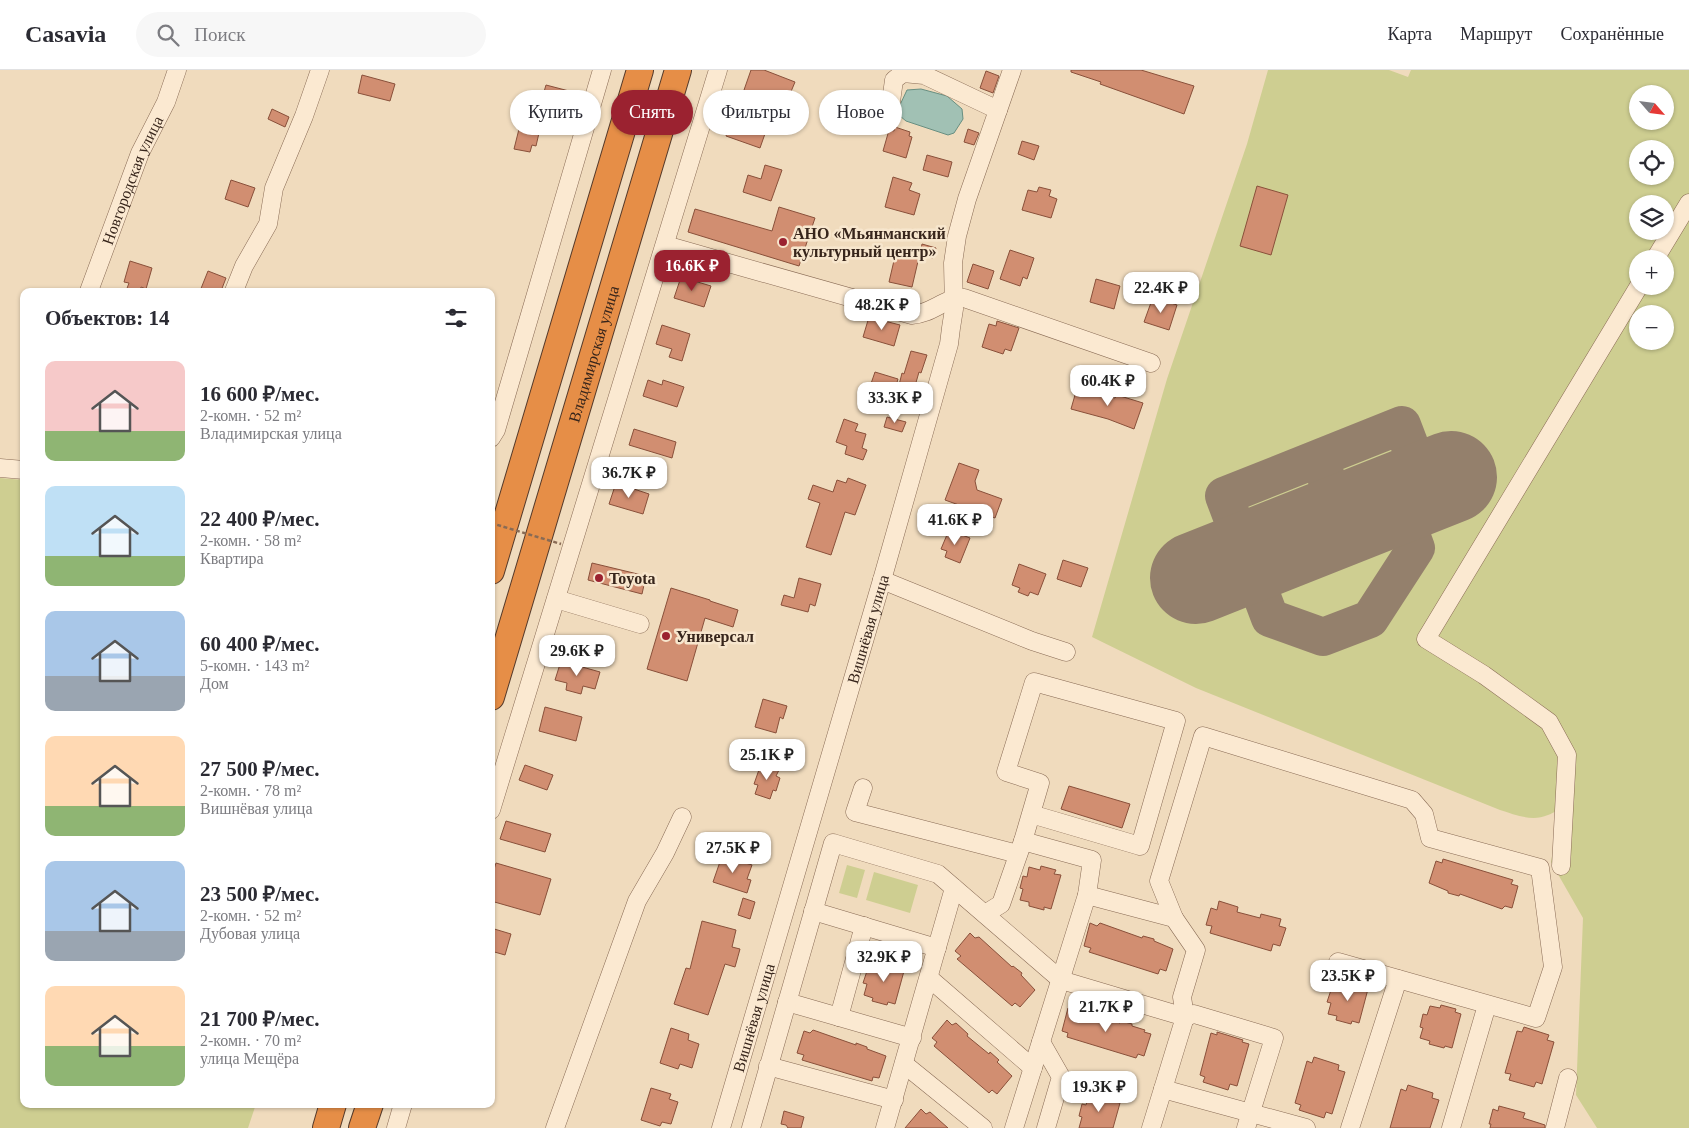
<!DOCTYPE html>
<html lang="ru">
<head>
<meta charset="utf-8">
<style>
	body { margin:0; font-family:"Times New Roman",serif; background:#f7f7f7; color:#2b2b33; height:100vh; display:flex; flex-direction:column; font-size:19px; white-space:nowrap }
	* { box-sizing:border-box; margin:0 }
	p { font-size:16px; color:#7c7c81 }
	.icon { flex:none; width:28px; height:28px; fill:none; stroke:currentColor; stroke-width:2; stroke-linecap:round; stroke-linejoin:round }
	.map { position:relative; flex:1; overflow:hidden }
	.drawer { position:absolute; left:20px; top:218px; width:475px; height:820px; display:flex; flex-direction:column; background:#fff; border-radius:10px; box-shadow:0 1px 4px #0004 }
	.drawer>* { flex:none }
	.top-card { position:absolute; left:510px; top:20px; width:475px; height:45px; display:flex; gap:10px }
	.needle { width:32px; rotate:118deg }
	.buttons { position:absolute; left:1629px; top:15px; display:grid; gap:10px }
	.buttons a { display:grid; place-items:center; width:45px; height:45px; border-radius:50%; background:#fff; box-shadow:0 1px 4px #0004; font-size:25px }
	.price { position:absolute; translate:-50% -42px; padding:0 11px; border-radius:10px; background:#fff; color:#222; font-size:16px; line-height:32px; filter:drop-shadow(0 1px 2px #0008) }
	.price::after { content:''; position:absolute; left:50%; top:30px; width:15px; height:11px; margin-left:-8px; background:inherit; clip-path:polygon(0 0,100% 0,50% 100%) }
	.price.active { background:#9b2230; color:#fff }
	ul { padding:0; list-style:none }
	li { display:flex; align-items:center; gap:15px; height:125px; padding:0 25px }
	li span { display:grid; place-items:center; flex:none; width:140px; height:100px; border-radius:10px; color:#555 }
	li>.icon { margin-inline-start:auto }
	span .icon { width:60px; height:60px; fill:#fffc; stroke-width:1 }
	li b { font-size:21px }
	h2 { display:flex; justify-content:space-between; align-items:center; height:60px; padding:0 25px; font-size:21px }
	.pill { padding:0 18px; border-radius:22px; background:#fff; box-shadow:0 1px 4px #0004; font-size:18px; line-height:45px }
	.pill.active { background:#9b2230; color:#fff }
	header { display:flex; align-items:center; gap:30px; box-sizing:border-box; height:70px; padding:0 25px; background:#fff; border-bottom:1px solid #e1e1e2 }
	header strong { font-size:24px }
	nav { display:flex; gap:28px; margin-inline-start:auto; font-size:18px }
	.search { width:350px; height:45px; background:#f7f7f7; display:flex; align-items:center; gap:12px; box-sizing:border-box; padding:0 18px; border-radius:28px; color:#7c7c81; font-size:19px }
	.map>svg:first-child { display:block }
</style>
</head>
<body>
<header>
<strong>Casavia</strong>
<div class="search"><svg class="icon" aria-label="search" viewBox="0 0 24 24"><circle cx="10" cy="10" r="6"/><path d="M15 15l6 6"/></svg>Поиск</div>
<nav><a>Карта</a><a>Маршрут</a><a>Сохранённые</a></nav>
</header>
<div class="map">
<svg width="1689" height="1058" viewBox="0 0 1689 1058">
	<rect width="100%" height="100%" fill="#f0dbbd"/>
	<!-- green -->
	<path fill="#cece91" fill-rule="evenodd" d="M1268 0H1389L1408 7 1411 0H1689V1058H1597L1576 1025 1583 848 1551 792 1559 741C1554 741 1552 744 1548 745 1532 752 1516 745 1500 740L1196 618 1092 567 1167 309 1247 74ZM1638 24H1665V51H1638ZM1638 79H1665V106H1638ZM1638 134H1665V161H1638ZM1638 189H1665V216H1638ZM1638 244H1665V271H1638Z
		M0 408 24 410V1034H256L248 1058H0Z
		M847 795 865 800 857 828 839 823Z
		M874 802 918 815 910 843 866 830Z"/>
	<!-- water -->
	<path fill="#a1c1b4" stroke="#688f81" d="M921 19 947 26 962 39 963 49 954 63 948 65 906 51 900 46 899 37 907 20Z"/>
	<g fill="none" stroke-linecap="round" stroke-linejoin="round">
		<!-- taxiway -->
		<path stroke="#94806c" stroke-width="38" d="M1319 388 1342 450
			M1398 429 1416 478 1370 549 1323 567 1270 548 1224 426 1402 355 1426 418"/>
		<!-- runway -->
		<path stroke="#94806c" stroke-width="92" d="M1196 508 1451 407"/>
	</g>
	<!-- building -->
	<path fill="#d18e71" stroke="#89503a" d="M751 0H764L795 12 785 36 744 20Z
		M1071 0H1141L1194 16 1184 44 1100 14 1101 12 1071 2Z
		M986 1 999 6 993 23 980 18Z
		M362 5 395 14 390 31 358 23Z
		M546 15 569 21 564 39 541 32Z
		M272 39 289 47 285 57 268 49Z
		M733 46 767 58 760 78 726 66Z
		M895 57 910 62 909 66 912 67 906 88 883 81 889 60 894 61Z
		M519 59 539 63 536 76 532 75 530 82 514 79Z
		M968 59 979 63 974 75 964 72Z
		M1022 71 1039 76 1034 90 1018 84Z
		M927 85 952 92 948 107 923 100Z
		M765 95 782 100 771 131 743 122 748 105 761 109Z
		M893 107 912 113 909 120 920 124 914 145 885 137Z
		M231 110 255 118 248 137 225 129Z
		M1257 116 1288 125 1271 185 1240 176Z
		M1039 117 1051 120 1049 126 1057 129 1051 148 1022 140 1028 120 1037 122Z
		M779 137 815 148 799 196 688 162 695 139 772 161Z
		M922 174 936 178 933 188 920 185Z
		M1010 180 1034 188 1027 209 1023 207 1020 216 1000 209Z
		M896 182 919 187 912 217 889 212Z
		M130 191 152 198 146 219 141 217 140 221H126L129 213 124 212Z
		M973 194 994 201 988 219 967 212Z
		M208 201 226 208 221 221H200Z
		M681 207 711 216 704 237 674 228Z
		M1096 209 1120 216 1114 239 1090 232Z
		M1153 227 1177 235 1169 260 1144 252Z
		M869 247 900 255 894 276 863 267Z
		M997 251 1019 258 1011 281 1005 279 1003 284 982 277 989 254 996 256Z
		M662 255 690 264 682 291 669 287 672 279 656 274Z
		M911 281 927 285 921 303 919 302 913 323 898 319 902 303 904 304Z
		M875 302 898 309 893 326 885 327 883 333 866 328Z
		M648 310 662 315 663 310 684 317 677 337 643 326Z
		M1077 318 1115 328 1117 325 1143 333 1134 359 1108 349 1071 339Z
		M887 347 906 352 902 362 884 357Z
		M844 349 858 354 855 361 866 364 862 378 867 380 863 390 845 384 847 376 836 372Z
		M634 359 676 372 672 388 629 375Z
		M959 393 979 400 975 411 977 420 1002 429 995 448 945 430Z
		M848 408 866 415 855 445 845 442 831 485 806 477 820 433 808 429 813 415 833 422 837 410 846 413Z
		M616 413 649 424 643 444 609 434Z
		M949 460 970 468 960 493 945 487 947 481 941 479Z
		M1063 490 1088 498 1081 517 1057 509Z
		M592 493 646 506 642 524 588 510Z
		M1019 494 1046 504 1038 525 1030 522 1028 526 1018 522 1020 518 1012 515Z
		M799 508 821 514 815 536 810 534 808 542 781 535 784 525 794 528Z
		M671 518 710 530V531L738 540 733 557 705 548 687 611 647 599Z
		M561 591 600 602 595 619 583 616 581 624 566 620 567 613 555 610Z
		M763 629 787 636 783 649 780 647 776 663 755 657Z
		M545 637 582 647 576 671 539 661Z
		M761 694 779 700 776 706 780 708 776 721 773 720 770 729 755 724 758 715 754 714Z
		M525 695 553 705 547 720 519 710Z
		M1069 716 1130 734 1122 758 1061 739Z
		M506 751 551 764 545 782 500 769Z
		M722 786 752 795 747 809 751 810 747 823 713 812Z
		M1443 789 1513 810 1511 814 1518 816 1512 838 1505 836 1502 839 1460 824 1459 826 1448 823V821L1429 813 1436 791 1442 793Z
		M496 793 551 809 540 845 491 831V809Z
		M1041 796 1056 800 1054 804 1061 805 1051 839 1044 837V840L1029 836V832L1020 830 1023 819 1020 818 1023 806 1027 807 1029 797 1040 800Z
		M743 828 755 832 750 849 738 845Z
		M1219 831 1238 837 1237 842 1260 848 1261 844 1281 849 1279 856 1286 858 1280 876 1273 874 1271 881 1210 863 1212 856 1206 855 1211 838 1217 840Z
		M702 851 736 860 732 877 740 879 735 897 725 894 708 945 674 934 686 898 690 899Z
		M1090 853 1097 856 1100 853 1142 868 1143 866 1154 869V871L1173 879 1166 901 1160 899 1158 904 1089 882 1091 878 1084 876Z
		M491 858 511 864 505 885 491 881Z
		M970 863 975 868 979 867 1012 897 1013 896 1022 903 1021 905 1035 920 1020 937 1015 933 1012 936 957 889 961 886 955 881Z
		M884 891 899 895 898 899 904 901 895 934 888 932 887 935 872 931 873 928 864 925 867 914 863 913 867 901 871 902 873 892 883 895Z
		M1348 910 1363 914 1362 918 1368 919 1359 953 1352 951 1351 954 1336 950 1337 946 1328 944 1331 933 1327 932 1331 920 1334 921 1337 911 1347 914Z
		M1441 935 1456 939 1455 942 1461 944 1452 978 1445 976 1444 978 1429 974 1430 971 1420 968 1423 958 1420 957 1423 944 1427 945 1430 936 1440 938Z
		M1068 938 1075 941 1078 938 1094 942 1093 944 1120 953 1121 951 1132 954V956L1145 960 1144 962 1151 964 1144 986 1138 984 1136 988 1067 967 1068 963 1062 961Z
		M947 950 952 955 956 953 968 964 967 966 989 984 990 982 999 990 997 992 1012 1006 997 1024 992 1020 989 1023 934 976 937 972 932 968Z
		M1524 957 1549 965 1547 970 1554 972 1542 1014 1536 1012 1534 1017 1509 1010 1511 1004 1505 1003 1517 961 1522 962Z
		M671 958 689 964 688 970 699 974 692 998 680 994 678 999 660 993Z
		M813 960 856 975V973L867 977V979L886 986 879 1008 873 1007 872 1011 802 990 804 985 797 983 804 961 810 963Z
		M1217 962 1243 970 1242 972 1249 974 1237 1016 1230 1014 1228 1020 1203 1012 1205 1007 1200 1005 1211 963 1217 965Z
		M1314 987 1339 995 1338 1000 1345 1002 1332 1044 1326 1042 1324 1048 1299 1040 1301 1035 1295 1033 1307 991 1312 993Z
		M1408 1015 1433 1023 1432 1028 1439 1030 1430 1058H1390L1401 1019 1406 1021Z
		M651 1018 671 1024 669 1029 678 1032 671 1054 662 1052 660 1056 641 1050Z
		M1100 1024 1115 1028 1114 1032 1120 1033 1113 1058H1079L1082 1047 1079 1046 1082 1034 1086 1035 1089 1025 1099 1028Z
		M1499 1036 1525 1043 1523 1048 1545 1055V1058H1490L1491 1054H1489L1493 1039 1498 1041Z
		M921 1039 926 1044 930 1042 948 1058H905Z
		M784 1041 804 1047 801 1058H788L786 1055 781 1054Z"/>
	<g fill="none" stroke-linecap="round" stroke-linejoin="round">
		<!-- minor casing -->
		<g stroke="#896b55" stroke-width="19">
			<g id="minor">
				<path d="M889 46 894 10 903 3 924 5 998 40"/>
				<path d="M665 175 912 245C932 244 945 227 964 228L1151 293"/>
				<path d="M1655 189 1689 133"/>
				<path id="s1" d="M89 221 140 83 166 32 177 0"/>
				<path d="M234 221 244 196 268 154 274 118 304 46 320 0"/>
				<path d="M491 368 496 360 602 0"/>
				<path d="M0 398 24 400"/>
				<path d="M882 510 1032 571 1066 582"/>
				<path d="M556 529 640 554"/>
				<path d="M863 718 855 742 1018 784"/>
				<path d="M491 740 718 0"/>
				<path d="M1023 771 1040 713 1006 702 1034 612 1176 651 1140 776 1031 744"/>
				<path d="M1561 796 1567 685 1549 652 1484 605 1426 569 1639 216"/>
				<path d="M1087 825 1174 848 1196 880 1182 927 1185 947 1194 944 1274 968 1246 1058"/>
				<path d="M813 841 937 878"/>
				<path d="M985 844 1001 834 1023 771 1092 790 1087 825 1014 1058"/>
				<path d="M1174 848 1159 811 1203 666 1412 730 1424 744 1430 768 1540 798 1553 897 1536 948 1338 892"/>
				<path d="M929 908 1033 998"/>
				<path d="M787 932 912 968"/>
				<path d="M839 947 864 856"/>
				<path d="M1041 972 1061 1007 1046 1058"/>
				<path d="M904 994 983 1058"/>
				<path d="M768 996 894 1030"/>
				<path d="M396 1058 403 1034"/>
				<path d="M555 1058 637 831 665 783 682 747"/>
				<path id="s2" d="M721 1058 882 510 936 320 949 274 951 258 954 239 953 193 957 166 967 129 1012 0"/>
				<path d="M751 1058 833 773 938 804 1061 910 1185 947 1163 1019"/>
				<path d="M885 1058 954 818"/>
				<path d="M1151 1058 1163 1019 1306 1058"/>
				<path d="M1350 1058 1398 909"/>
				<path d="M1451 1058 1487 935"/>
				<path d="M1555 1058 1568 1008"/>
			</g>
		</g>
		<!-- highway casing -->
		<g stroke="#563a2a" stroke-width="28">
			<g id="highway">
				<path d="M491 501 640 0"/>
				<path id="s3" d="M491 627 678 0"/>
				<path d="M326 1058 333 1034"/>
				<path d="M362 1058 370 1034"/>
			</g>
		</g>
		<!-- minor -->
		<use href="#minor" stroke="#fbe9d1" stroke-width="18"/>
		<!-- highway -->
		<use href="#highway" stroke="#e68e47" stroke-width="26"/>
		<!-- path-bridge -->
		<path stroke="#896b55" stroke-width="2.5" stroke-dasharray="4 2.5" stroke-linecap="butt" d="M491 453 561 474"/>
	</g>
	<!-- markers -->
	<g fill="#9b2230" stroke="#f7e6cd" stroke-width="2">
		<circle cx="783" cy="172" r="5"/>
		<circle cx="599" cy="508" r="5"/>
		<circle cx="666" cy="566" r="5"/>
	</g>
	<g text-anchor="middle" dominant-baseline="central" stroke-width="5" stroke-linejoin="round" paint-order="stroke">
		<!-- street labels -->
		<g font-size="16" fill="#37251b" stroke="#f7e6cd">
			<text stroke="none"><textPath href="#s1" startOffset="119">Новгородская улица</textPath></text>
			<text stroke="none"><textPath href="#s3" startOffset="358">Владимирская улица</textPath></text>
			<text stroke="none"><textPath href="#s2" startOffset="520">Вишнёвая улица</textPath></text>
			<text stroke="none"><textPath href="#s2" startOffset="115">Вишнёвая улица</textPath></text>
		</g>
		<!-- poi labels -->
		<g font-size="16" font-weight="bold" fill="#37251b" stroke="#f7e6cd" text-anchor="start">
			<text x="793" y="163">АНО «Мьянманский<tspan x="793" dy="18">культурный центр»</tspan></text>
			<text x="609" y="508">Toyota</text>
			<text x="676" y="566">Универсал</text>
		</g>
	</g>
</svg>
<div class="buttons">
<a><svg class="needle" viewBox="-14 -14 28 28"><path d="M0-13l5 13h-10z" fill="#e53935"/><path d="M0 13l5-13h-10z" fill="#7c7c81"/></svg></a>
<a><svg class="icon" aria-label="locate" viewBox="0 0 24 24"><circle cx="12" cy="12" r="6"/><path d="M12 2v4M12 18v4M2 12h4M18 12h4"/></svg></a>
<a><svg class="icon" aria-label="layers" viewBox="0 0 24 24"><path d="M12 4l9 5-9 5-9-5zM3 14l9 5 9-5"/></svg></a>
<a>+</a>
<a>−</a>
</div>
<b class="price active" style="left:692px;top:222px">16.6K ₽</b>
<b class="price" style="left:1161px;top:244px">22.4K ₽</b>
<b class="price" style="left:882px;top:261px">48.2K ₽</b>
<b class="price" style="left:1108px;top:337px">60.4K ₽</b>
<b class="price" style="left:895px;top:354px">33.3K ₽</b>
<b class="price" style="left:629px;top:429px">36.7K ₽</b>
<b class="price" style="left:955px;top:476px">41.6K ₽</b>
<b class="price" style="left:577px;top:607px">29.6K ₽</b>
<b class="price" style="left:767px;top:711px">25.1K ₽</b>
<b class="price" style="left:733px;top:804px">27.5K ₽</b>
<b class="price" style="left:884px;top:913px">32.9K ₽</b>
<b class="price" style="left:1348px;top:932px">23.5K ₽</b>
<b class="price" style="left:1106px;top:963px">21.7K ₽</b>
<b class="price" style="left:1099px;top:1043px">19.3K ₽</b>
<div class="top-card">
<a class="pill">Купить</a>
<a class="pill active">Снять</a>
<a class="pill">Фильтры</a>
<a class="pill">Новое</a>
</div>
<section class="drawer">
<h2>Объектов: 14<svg class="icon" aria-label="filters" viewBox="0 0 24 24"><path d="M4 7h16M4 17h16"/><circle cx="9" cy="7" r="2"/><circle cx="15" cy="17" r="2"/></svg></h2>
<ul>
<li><span style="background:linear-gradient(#f6c9c9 70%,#8fb573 0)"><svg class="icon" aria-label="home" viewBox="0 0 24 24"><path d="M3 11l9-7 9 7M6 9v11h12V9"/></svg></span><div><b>16 600 ₽/мес.</b><p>2-комн. · 52 m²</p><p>Владимирская улица</p></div></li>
<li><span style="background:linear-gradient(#bfe0f5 70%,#8fb573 0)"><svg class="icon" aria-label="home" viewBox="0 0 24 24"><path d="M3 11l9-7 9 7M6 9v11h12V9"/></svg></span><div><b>22 400 ₽/мес.</b><p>2-комн. · 58 m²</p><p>Квартира</p></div></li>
<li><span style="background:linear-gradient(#a9c7e8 65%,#9aa5b1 0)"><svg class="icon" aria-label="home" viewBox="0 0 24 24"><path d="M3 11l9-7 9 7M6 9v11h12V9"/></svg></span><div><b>60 400 ₽/мес.</b><p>5-комн. · 143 m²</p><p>Дом</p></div></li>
<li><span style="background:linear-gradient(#ffd9b3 70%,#8fb573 0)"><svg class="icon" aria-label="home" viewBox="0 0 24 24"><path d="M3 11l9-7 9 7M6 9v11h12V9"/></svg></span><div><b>27 500 ₽/мес.</b><p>2-комн. · 78 m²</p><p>Вишнёвая улица</p></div></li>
<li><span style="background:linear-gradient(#a9c7e8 70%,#9aa5b1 0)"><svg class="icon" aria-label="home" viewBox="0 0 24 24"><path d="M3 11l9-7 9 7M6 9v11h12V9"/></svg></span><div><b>23 500 ₽/мес.</b><p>2-комн. · 52 m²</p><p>Дубовая улица</p></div></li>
<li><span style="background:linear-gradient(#ffd9b3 60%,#8fb573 0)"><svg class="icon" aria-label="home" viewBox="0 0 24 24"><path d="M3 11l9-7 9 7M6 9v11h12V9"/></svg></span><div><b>21 700 ₽/мес.</b><p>2-комн. · 70 m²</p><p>улица Мещёра</p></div></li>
</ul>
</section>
</div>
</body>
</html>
